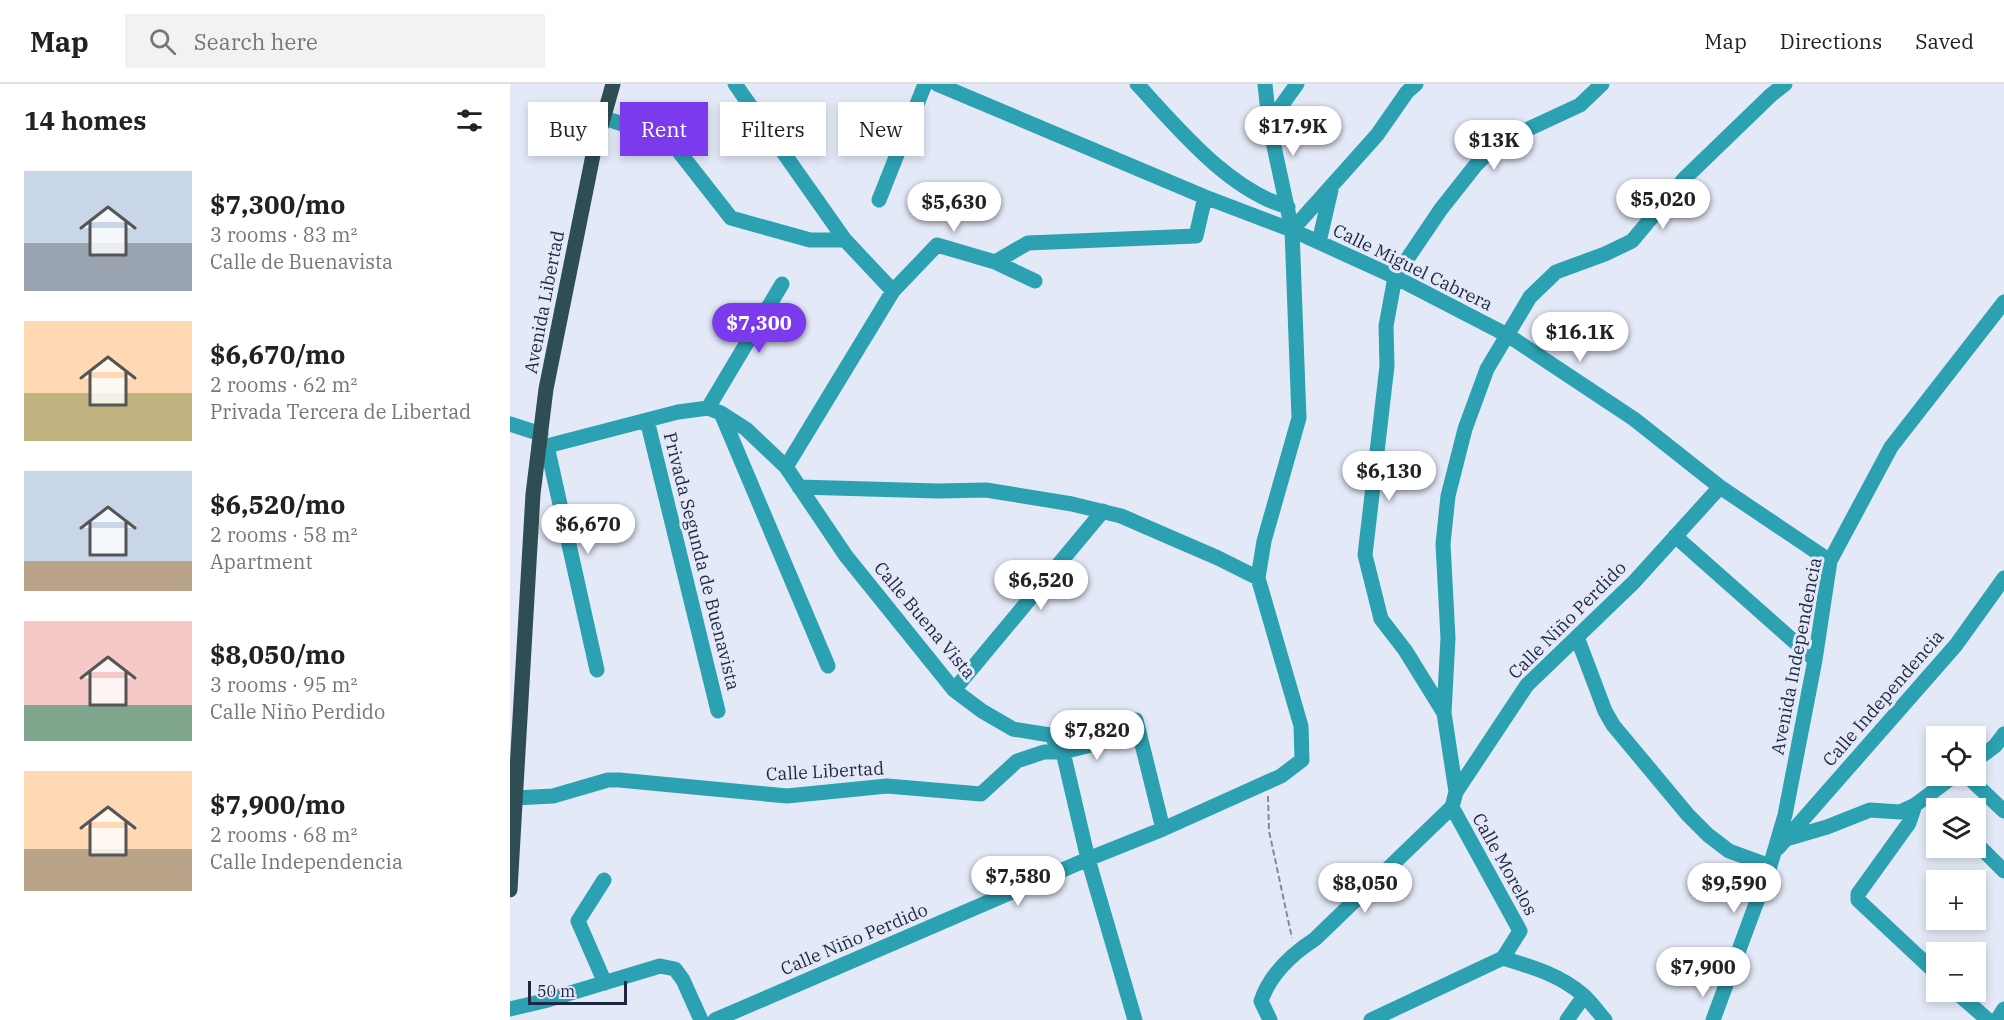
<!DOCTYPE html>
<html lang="en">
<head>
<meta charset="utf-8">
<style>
	body { margin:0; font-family:"IBM Plex Serif",serif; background:#f2f2f2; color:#222; height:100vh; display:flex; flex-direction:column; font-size:22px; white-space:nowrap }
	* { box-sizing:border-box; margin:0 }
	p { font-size:20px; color:#767676 }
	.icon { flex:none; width:33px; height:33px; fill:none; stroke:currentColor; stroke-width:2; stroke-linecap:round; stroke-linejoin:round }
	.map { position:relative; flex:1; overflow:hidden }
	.details { display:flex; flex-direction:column; background:#fff; width:510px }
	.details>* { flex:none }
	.hud { position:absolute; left:18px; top:18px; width:570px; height:54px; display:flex; gap:12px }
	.tools { position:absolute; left:1416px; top:642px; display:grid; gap:12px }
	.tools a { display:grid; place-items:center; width:60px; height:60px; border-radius:0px; background:#fff; box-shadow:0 3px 9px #0003; font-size:30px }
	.scale { position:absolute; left:18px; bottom:15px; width:99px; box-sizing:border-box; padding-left:6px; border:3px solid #1f2742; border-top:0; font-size:16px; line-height:21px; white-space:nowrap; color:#1f2742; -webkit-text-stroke:4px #e4e9f8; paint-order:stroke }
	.price { position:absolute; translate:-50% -51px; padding:0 14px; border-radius:21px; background:#fff; color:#222; font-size:20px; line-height:39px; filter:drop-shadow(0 2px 3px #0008) }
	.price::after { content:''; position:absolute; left:50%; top:36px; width:18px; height:14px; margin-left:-9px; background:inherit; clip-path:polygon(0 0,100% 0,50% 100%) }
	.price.on { background:#7c3aed; color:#fff }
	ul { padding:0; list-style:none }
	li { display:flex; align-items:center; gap:18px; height:150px; padding:0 24px }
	li span { display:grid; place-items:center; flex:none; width:168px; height:120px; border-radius:0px; color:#555 }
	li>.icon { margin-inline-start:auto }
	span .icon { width:72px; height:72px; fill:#fffc; stroke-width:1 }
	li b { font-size:26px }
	h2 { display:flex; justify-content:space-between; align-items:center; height:72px; padding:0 24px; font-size:26px }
	.pill { padding:0 21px; border-radius:0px; background:#fff; box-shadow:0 3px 9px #0003; font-size:21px; line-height:54px }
	.pill.on { background:#7c3aed; color:#fff }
	header { display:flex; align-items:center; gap:36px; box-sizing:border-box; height:84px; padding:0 30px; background:#fff; border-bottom:2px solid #e0e0e0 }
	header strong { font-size:28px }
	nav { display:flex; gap:33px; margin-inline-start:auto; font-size:21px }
	.search { width:420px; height:54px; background:#f2f2f2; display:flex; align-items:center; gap:15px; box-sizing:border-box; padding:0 21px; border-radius:0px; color:#767676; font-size:22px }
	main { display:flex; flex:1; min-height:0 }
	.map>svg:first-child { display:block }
</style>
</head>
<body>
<header>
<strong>Map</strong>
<div class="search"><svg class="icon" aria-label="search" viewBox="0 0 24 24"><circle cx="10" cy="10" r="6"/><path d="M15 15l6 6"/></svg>Search here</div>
<nav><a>Map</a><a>Directions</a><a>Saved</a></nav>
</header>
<main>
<section class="details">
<h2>14 homes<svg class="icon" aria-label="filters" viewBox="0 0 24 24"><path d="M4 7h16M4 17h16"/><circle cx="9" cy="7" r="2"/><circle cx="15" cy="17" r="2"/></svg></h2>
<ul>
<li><span style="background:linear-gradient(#c9d6e8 60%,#9aa5b1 0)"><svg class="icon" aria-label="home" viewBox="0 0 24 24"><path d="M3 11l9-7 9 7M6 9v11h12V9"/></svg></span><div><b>$7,300/mo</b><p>3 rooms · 83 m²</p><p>Calle de Buenavista</p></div></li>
<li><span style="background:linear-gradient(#ffd9b3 60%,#c2b280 0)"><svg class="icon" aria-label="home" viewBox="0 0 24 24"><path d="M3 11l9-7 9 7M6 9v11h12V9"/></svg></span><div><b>$6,670/mo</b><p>2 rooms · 62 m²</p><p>Privada Tercera de Libertad</p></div></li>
<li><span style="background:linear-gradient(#c9d6e8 75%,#b9a48a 0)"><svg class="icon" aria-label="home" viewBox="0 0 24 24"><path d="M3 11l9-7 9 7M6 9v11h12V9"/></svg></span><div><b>$6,520/mo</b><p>2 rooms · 58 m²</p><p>Apartment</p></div></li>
<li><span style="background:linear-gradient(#f6c9c9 70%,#7fa58c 0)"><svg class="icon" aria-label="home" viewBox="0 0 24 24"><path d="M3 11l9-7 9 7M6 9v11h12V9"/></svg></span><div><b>$8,050/mo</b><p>3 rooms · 95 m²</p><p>Calle Niño Perdido</p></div></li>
<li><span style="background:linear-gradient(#ffd9b3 65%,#b9a48a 0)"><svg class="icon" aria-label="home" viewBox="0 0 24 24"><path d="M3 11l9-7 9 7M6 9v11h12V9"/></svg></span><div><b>$7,900/mo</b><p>2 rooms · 68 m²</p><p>Calle Independencia</p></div></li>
</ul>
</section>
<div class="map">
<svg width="1494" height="936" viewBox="0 0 1494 936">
	<rect width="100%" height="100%" fill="#e4e9f8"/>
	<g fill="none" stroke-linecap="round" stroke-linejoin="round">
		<!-- path -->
		<path stroke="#83899e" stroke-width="2" stroke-dasharray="6 3" stroke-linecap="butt" d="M758 712 759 747 782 854"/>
		<!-- minor -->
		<path stroke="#2ca1b2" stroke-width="15" d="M225 0 335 156
			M427 0 695 113 782 146 885 193 999 252 1124 335 1210 403 1320 477
			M627 0C668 44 718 106 778 123
			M94 34 159 55 221 134 300 156H335L383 207
			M759 39 787 0
			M369 116 415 0
			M782 146 867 51 897 8 906 0
			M809 158 821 106
			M485 178 518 159 686 152 695 113
			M198 324 272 200
			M211 329 318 582
			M137 336 208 627
			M0 340 31 350
			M29 362H37L168 328 198 324 211 329 236 345 276 383 336 472 444 606 472 627 503 645 540 651 553 668 578 775 625 936
			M37 362 87 586
			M276 383 383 207 427 161 485 178 525 197
			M289 403 428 407 476 406 562 420 611 432 708 474 748 494
			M1165 452 1305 576
			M1067 553 1095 627 1103 641 1178 731 1198 751 1219 767 1260 782
			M444 606 593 427
			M934 629 895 566 871 535 855 471 877 282 876 242 885 193 931 125 965 82 988 59 1070 21 1092 0
			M626 636 653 745
			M1466 676 1485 662 1494 650
			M1457 692 1494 727
			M946 708 1017 601 1124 498 1210 403
			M5 714 43 712 98 696H109L277 712 377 702 471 710 507 677 534 668H553L613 653
			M1405 721 1399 739 1348 810V816L1426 889
			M1428 722 1431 724
			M942 723 1010 847 993 874C1022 883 1050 891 1073 911 1081 918 1088 928 1095 936
			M1276 755 1317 743 1360 726 1390 728 1405 721 1444 692
			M1466 759 1494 787
			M1268 764 1446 561 1494 494
			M94 796 68 837 95 899
			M1446 908 1478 936
			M0 925 34 917 150 882 165 885 173 896 191 936
			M205 936 578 775 653 745 771 692 792 676 791 642 748 494 754 457 789 334 782 146 759 39 755 0
			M760 936 751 917C760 890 782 870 805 855L942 723 946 708 934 629 938 554 933 460 938 412 955 345 977 285 1020 213 1046 188 1095 170 1122 157 1174 95 1261 11 1275 0
			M861 936 993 874
			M1057 936 1074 912
			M1203 936 1260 782 1275 731 1305 576 1320 477 1381 363 1494 218
			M1487 936 1494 925"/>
		<!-- major -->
		<path stroke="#2e4e54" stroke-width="15" d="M0 806 23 410 36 305 83 71 103 0"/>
	</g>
	<g text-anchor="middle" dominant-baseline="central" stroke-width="6" stroke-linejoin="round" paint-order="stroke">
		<!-- street labels -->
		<g font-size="18" fill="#1f2742" stroke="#e4e9f8">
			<text transform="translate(903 183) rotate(26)">Calle Miguel Cabrera</text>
			<text transform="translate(34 218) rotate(-79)">Avenida Libertad</text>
			<text transform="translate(192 477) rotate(76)">Privada Segunda de Buenavista</text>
			<text transform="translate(415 536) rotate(50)">Calle Buena Vista</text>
			<text transform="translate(1057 536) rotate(-45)">Calle Niño Perdido</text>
			<text transform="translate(1286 572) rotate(-79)">Avenida Independencia</text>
			<text transform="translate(1373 614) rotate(-49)">Calle Independencia</text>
			<text transform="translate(315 687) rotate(-3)">Calle Libertad</text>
			<text transform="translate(995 780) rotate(61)">Calle Morelos</text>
			<text transform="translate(344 855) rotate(-23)">Calle Niño Perdido</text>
		</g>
	</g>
</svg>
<div class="tools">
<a><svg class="icon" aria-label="locate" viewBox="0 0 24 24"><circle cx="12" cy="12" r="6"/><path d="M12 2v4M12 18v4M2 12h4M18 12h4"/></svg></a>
<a><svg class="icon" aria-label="layers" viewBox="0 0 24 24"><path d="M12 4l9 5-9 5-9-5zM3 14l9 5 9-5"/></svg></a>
<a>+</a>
<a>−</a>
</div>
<div class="scale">50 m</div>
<b class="price" style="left:783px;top:73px">$17.9K</b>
<b class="price" style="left:984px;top:87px">$13K</b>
<b class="price" style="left:1153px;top:146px">$5,020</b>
<b class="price" style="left:444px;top:149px">$5,630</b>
<b class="price on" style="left:249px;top:270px">$7,300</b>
<b class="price" style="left:1070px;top:279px">$16.1K</b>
<b class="price" style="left:879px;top:418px">$6,130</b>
<b class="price" style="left:78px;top:471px">$6,670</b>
<b class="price" style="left:531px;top:527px">$6,520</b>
<b class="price" style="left:587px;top:677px">$7,820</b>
<b class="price" style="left:508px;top:823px">$7,580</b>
<b class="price" style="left:855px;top:830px">$8,050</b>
<b class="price" style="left:1224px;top:830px">$9,590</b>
<b class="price" style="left:1193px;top:914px">$7,900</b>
<div class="hud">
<a class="pill">Buy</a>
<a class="pill on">Rent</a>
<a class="pill">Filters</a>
<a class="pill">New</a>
</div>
</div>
</main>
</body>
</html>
